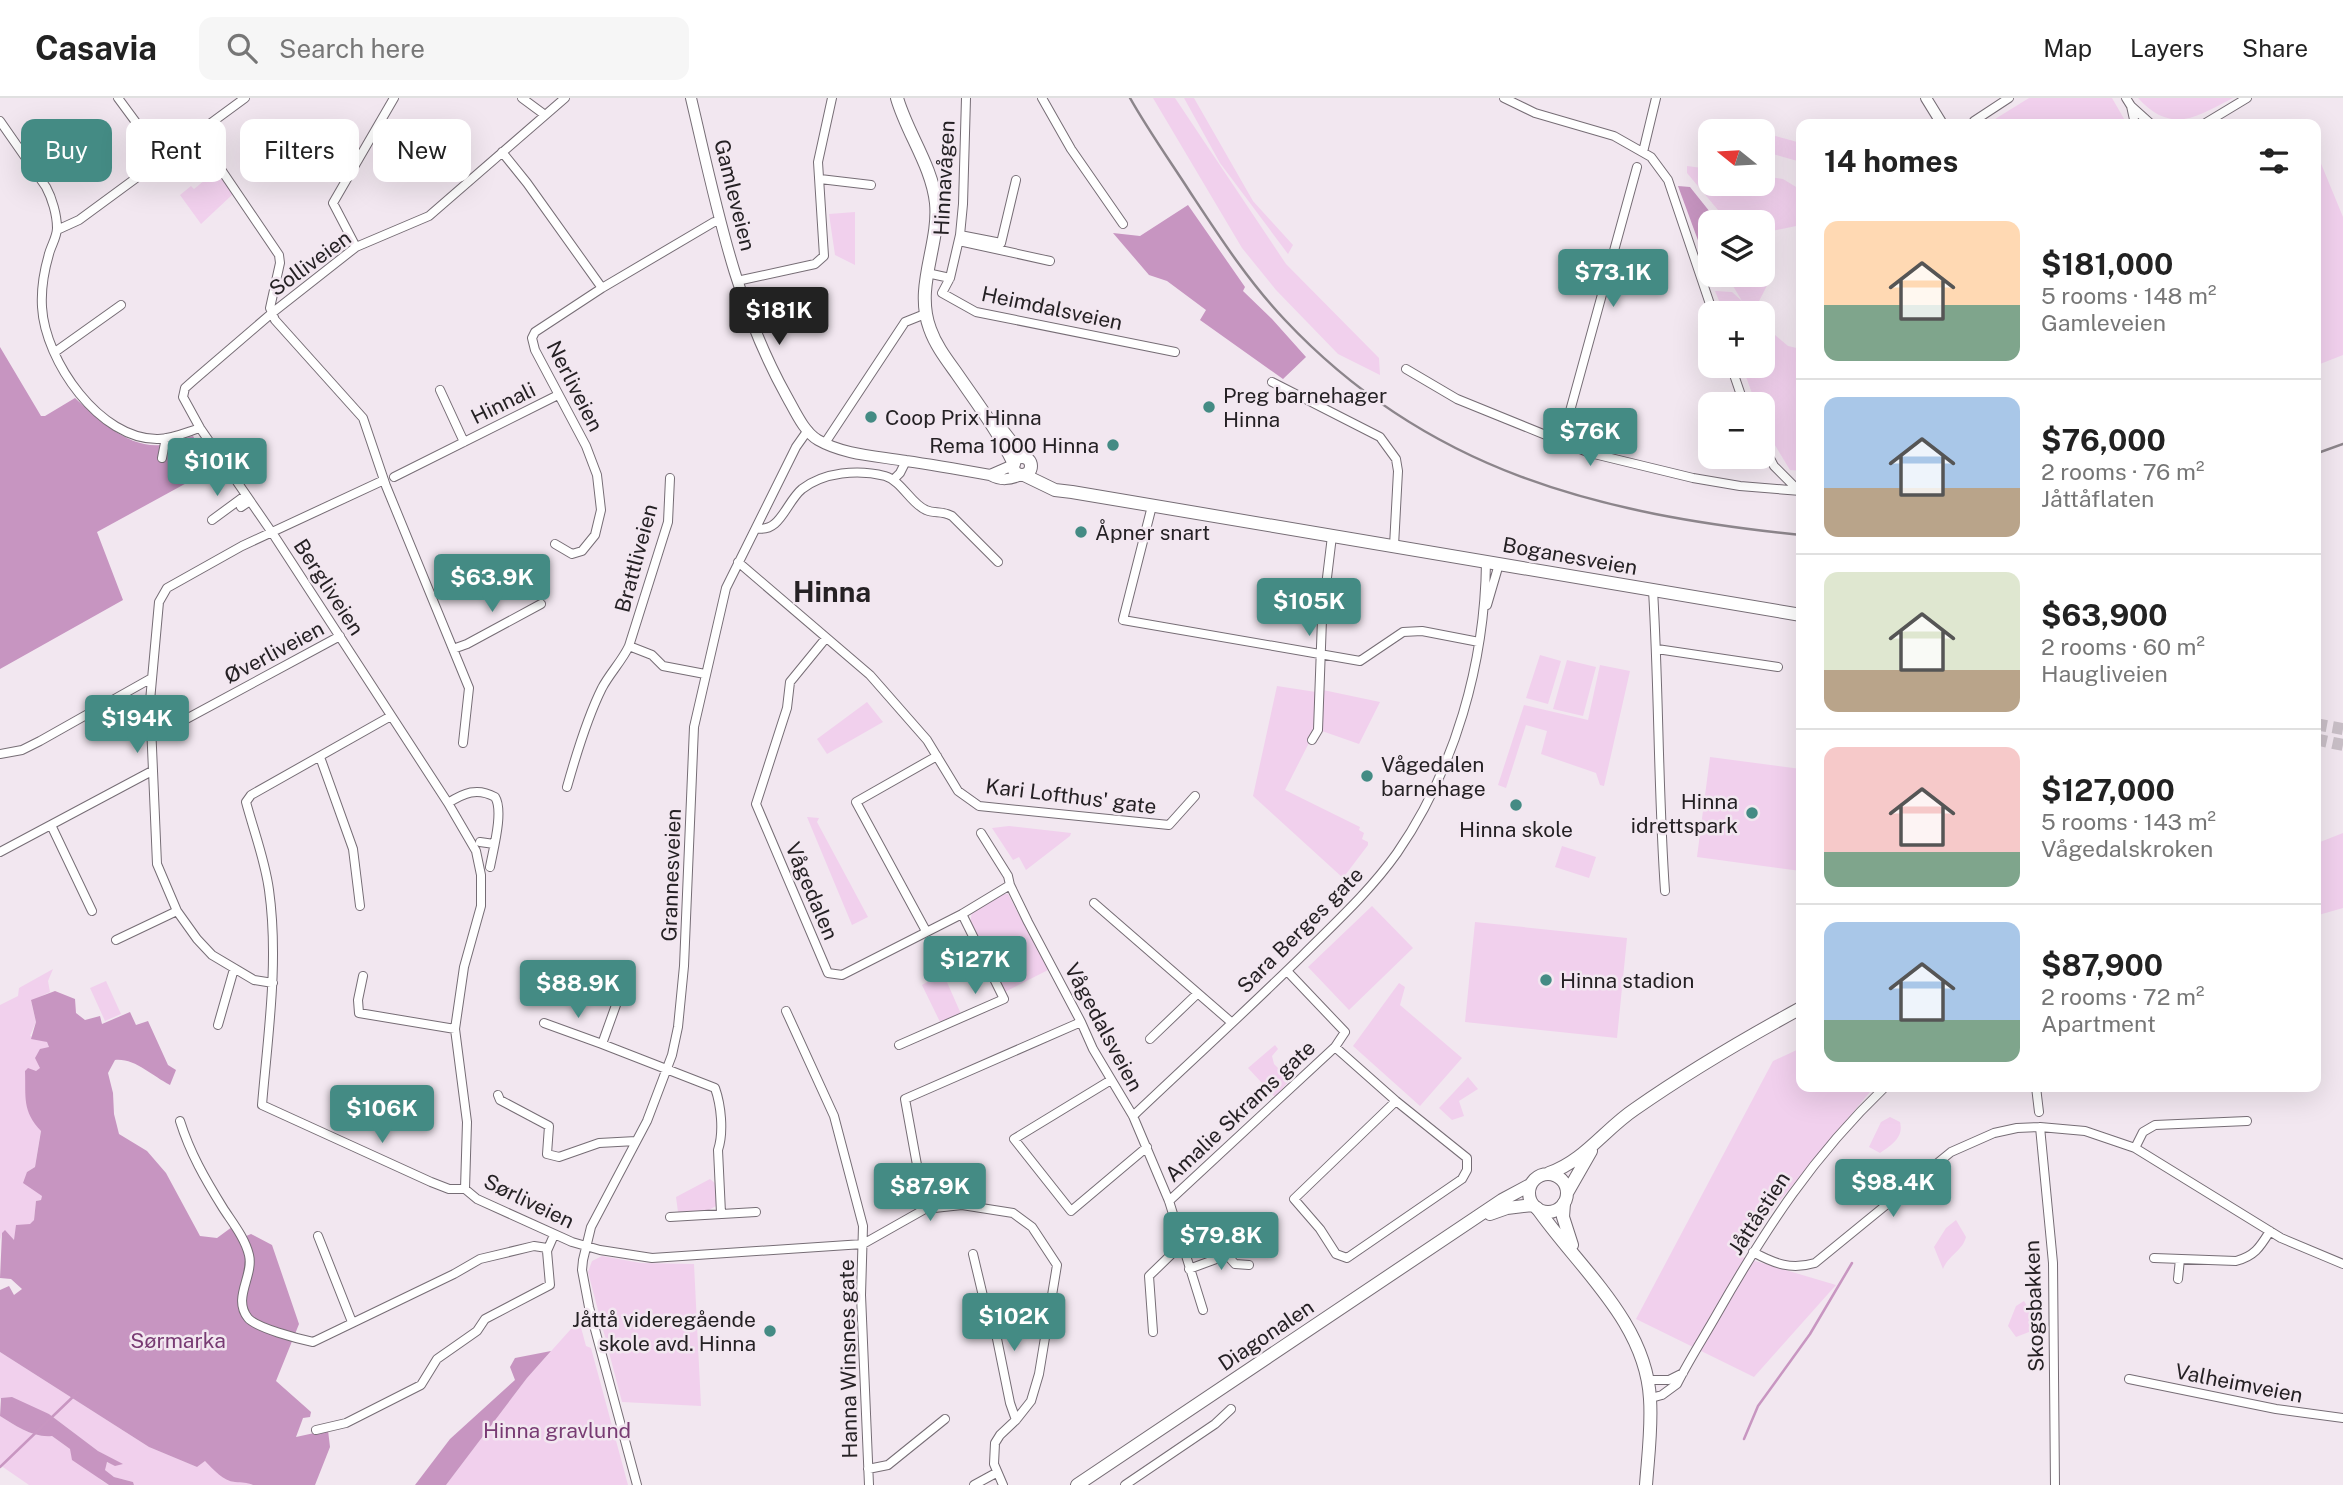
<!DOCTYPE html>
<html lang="en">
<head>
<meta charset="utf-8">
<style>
	body { margin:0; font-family:"Public Sans",sans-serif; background:#f6f6f6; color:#222; height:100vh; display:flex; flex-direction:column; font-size:26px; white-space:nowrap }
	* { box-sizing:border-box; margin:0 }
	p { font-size:23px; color:#767676 }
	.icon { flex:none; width:38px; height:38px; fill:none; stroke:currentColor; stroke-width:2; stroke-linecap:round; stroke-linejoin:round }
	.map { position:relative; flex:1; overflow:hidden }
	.details { position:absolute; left:1796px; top:21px; width:525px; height:973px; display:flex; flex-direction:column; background:#fff; border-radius:14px; box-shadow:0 7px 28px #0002 }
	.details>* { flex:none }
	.guide { position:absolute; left:21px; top:21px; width:665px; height:63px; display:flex; gap:14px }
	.needle { width:46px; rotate:288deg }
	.buttons { position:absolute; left:1698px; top:21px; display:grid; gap:14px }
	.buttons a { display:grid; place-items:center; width:77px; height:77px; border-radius:14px; background:#fff; box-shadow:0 7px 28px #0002; font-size:35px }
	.price { position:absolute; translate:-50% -60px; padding:0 16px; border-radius:7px; background:#448b84; color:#fff; font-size:23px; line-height:46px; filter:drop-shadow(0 2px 4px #0008) }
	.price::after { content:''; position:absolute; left:50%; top:42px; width:21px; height:16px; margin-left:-10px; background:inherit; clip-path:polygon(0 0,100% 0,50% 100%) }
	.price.on { background:#222; color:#fff }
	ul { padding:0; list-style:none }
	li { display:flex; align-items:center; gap:21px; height:175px; padding:0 28px }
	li+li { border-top:2px solid #e0e0e0 }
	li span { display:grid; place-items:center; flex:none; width:196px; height:140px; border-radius:14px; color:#555 }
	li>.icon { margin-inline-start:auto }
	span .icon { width:84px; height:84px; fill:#fffc; stroke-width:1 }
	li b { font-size:30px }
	h2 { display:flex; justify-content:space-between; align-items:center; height:84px; padding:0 28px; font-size:30px }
	.chip { padding:0 24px; border-radius:14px; background:#fff; box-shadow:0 7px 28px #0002; font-size:24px; line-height:63px }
	.chip.on { background:#448b84; color:#fff }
	header { display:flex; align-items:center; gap:42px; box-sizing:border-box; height:98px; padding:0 35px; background:#fff; border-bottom:2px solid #e0e0e0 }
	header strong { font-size:33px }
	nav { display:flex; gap:38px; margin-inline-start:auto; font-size:24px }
	.search { width:490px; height:63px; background:#f6f6f6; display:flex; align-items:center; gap:18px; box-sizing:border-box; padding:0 24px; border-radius:14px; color:#767676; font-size:26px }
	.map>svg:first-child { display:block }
</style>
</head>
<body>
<header>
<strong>Casavia</strong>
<div class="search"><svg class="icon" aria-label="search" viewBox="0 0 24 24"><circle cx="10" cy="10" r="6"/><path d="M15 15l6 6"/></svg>Search here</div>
<nav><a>Map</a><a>Layers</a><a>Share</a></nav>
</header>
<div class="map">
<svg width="2343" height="1387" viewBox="0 0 2343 1387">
	<rect width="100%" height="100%" fill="#f2e7f0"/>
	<!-- green -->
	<path fill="#f1d0ed" d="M1153 0H1175L1286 166 1379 260 1380 277 1338 256 1276 192 1242 150Z
		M1184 0H1194L1253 103 1293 147 1288 156 1220 65Z
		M2029 0H2112L2127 26H1987Z
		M2138 0H2233C2196 19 2172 37 2138 0Z
		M1772 37 1801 45V64L1762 53Z
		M197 41 233 96 201 126 180 97 191 88 194 91 205 82 201 76 210 67 200 56 194 60 186 49Z
		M2315 51 2343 119V257L2315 268Z
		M1687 68 1710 71V86H1762V78L1783 81 1801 92V127L1767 134 1761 120 1745 112 1744 114 1758 121 1760 124H1738L1740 119 1737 124H1728L1687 75Z
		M855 114V167L835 157 829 116Z
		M1762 130 1768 142 1775 172 1756 209 1742 204 1753 215H1724L1715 193 1732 194 1742 203 1733 188 1732 177H1762Z
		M1762 226 1788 248 1801 251V373L1790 372 1764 329 1762 306H1756L1742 268H1762Z
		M1540 557 1561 563 1548 606 1526 600Z
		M1567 562 1596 569 1583 618 1553 611Z
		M1600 567 1630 573 1604 688 1600 687 1596 675 1541 656 1547 633 1526 627 1506 690 1498 687 1524 607 1588 622Z
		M1277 588 1316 594 1314 635 1285 692 1360 729 1359 732 1364 735 1362 741 1368 744V747L1343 780 1253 698Z
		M1323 592 1380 604 1359 646 1322 633Z
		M867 604 883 624 827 656 817 641Z
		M1710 659 1801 671V773L1697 759Z
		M807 719 819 720 817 724 868 819 852 827Z
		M1009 728 1071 735 1070 738 1026 772 1019 759 1013 762 992 730Z
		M2343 735V810L2315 818V746Z
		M1562 748 1596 759 1589 780 1555 769Z
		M1003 796H1008L1048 872 1003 895 970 825 972 814Z
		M1372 808 1413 850 1349 912 1308 869Z
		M1475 824 1627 840 1617 940 1465 924Z
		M53 871 48 883 50 894 31 903 36 924 30 938 47 944 49 949 41 970 36 973 41 1032 35 1069 27 1074 42 1098 41 1102 36 1103 34 1122 14 1143 2 1135 0 1143V907L18 898 19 890Z
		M943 875 961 916 941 926 922 887Z
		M106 883 121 916 105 923 90 890Z
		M1399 885 1405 889 1400 907 1462 960 1420 1008 1353 948Z
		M1275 947 1278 951 1272 958 1274 966 1290 982 1275 999 1248 970Z
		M1801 950V989H1874L1735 1157 1836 1187 1754 1279 1636 1221 1773 963Z
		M1468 979 1478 991 1459 1003 1464 1018 1452 1022 1439 1010Z
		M1890 1019 1900 1024C1904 1040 1891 1047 1880 1055L1869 1049 1881 1024Z
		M710 1081 716 1086V1108L707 1113 678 1114 676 1099Z
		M1956 1122 1966 1139C1963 1152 1948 1158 1943 1171L1934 1149 1946 1130Z
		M602 1158 641 1165 694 1166 701 1308 622 1304 588 1174 592 1163Z
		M2024 1203 2035 1221 2029 1234 2016 1239 2008 1228 2016 1208Z
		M579 1222 586 1248 591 1250 628 1387H446L527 1280Z
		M0 1254 149 1349 197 1369 205 1363 234 1384H246L253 1387H134L133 1384 114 1379 105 1372V1365L122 1366 98 1353 49 1316 1 1300 0 1302Z
		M0 1318C16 1328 33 1340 52 1338L70 1351 102 1383 109 1387H29L0 1367Z"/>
	<!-- forest -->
	<path fill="#c795c1" d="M1678 88 1690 89 1718 124H1710V175Z
		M1188 107 1245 189 1243 193 1272 221 1306 259 1283 281 1200 222 1206 212 1167 183 1149 177 1113 135 1140 138Z
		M0 249 41 318H45L75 300C98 321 127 350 161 347 171 346 183 340 193 338L205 359 196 365 203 376 97 434 123 502 0 571Z
		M55 893 75 901 76 915 85 922 100 918 102 926 130 914 136 927 148 923 168 967 176 972 170 987C152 978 135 960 115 962L108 975 113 995 114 1016 119 1036 147 1053 166 1075 200 1138 217 1140 232 1129 239 1141 251 1136 272 1147 299 1226 276 1283 311 1314 310 1319 303 1320 296 1339 328 1332 330 1349 315 1387H253C246 1384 243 1385 235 1384 223 1383 214 1372 205 1363L197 1369 149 1349 0 1254V1192L9 1188 14 1197 22 1191 11 1181 0 1180 2 1135 5 1132 14 1142 16 1127 30 1126 34 1122 36 1103 41 1102 42 1098 23 1085 27 1074 35 1069 41 1033C22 1013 26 999 25 973L28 970 36 973 40 970 35 960 40 951 49 949 47 944 31 941 36 924 31 902Z
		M551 1253 527 1280 446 1387H415L450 1341 515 1282 510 1269 515 1260Z
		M12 1299 49 1316 98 1353 123 1366 115 1368 107 1364 105 1372 114 1379 133 1384 134 1387H109L72 1362 70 1351 52 1338C33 1340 16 1328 0 1318L1 1300Z"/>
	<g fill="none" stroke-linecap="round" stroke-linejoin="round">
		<!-- stream -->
		<path stroke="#c896c1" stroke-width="2.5" d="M1744 1341 1758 1308 1810 1236 1852 1165
			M0 1369 78 1294"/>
		<!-- primary-tunnel -->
		<path stroke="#c9bfc7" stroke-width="12" stroke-dasharray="12 6" stroke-linecap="butt" d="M2315 626 2343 631
			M2315 641 2343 647"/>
		<!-- minor casing -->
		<g stroke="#766d75" stroke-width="10">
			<path id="minor" d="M118 0 163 61
				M522 0 545 17
				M1042 0 1071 51 1123 126
				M1504 0 1535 15 1614 38 1651 59 1668 82 1713 215
				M2126 0 2131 8 2151 26
				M2131 8 2135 26
				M0 23 46 89C52 100 57 117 57 130 57 139 51 148 49 156 44 173 41 192 42 209 45 263 100 342 158 341 172 341 187 334 200 330
				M1974 23 2009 0
				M2204 26 2247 0
				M197 36 279 157 280 165 270 210 275 222 363 320 386 388 469 590 463 645
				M502 54 527 85 602 190
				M1643 54 1656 0
				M820 81 871 87
				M57 132 79 122 245 0
				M960 137 1001 145 1016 82
				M959 143 1050 163
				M356 149 333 105 394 0
				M927 175 950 180 960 137 963 106 966 0
				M950 180 942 195 976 214 1175 254
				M737 183 815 166 824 158 818 64 832 0
				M55 254 121 207
				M1731 268 1744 306
				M1406 271 1457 301 1590 355 1693 380 1740 388 1801 393
				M1272 284 1380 339 1396 361 1398 373 1394 448
				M440 292 464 344
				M1559 343 1570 313 1637 69
				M825 345 905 224 925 216
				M1762 345 1774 368 1799 393
				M162 360 166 340
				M394 379 558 297
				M893 382 900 375 906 363
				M1152 408 1123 522 1360 563 1403 534 1422 533 1479 544
				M241 409 250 403
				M212 422 246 397
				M756 430C780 436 786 404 802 391 824 374 858 371 885 378 902 383 911 406 926 412 935 416 941 412 952 418L998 464
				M555 446 572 456 582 453 595 437 601 412 597 377 586 348 535 252 532 240 535 234 602 190 714 124H720
				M738 464 870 577 927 642 958 693 979 708 1169 727 1195 698
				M1653 492C1659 592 1658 693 1665 793
				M1487 507 1499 466
				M826 540 790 584 787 610 756 706 828 875 842 877 962 816 1010 787
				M629 548 652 557 663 568 705 576
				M453 551 467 546 541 506
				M1657 551 1778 569
				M391 618 251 697 246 704C254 734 265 762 269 792 279 864 268 935 262 1007L431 1084 449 1091H465L477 1101 572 1144 600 1152 652 1160 863 1146 925 1111 962 1107 1013 1115 1032 1129 1057 1167 1039 1276 1031 1303 1016 1322 1000 1337 995 1345 994 1366 1003 1387
				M151 640 340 538
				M1312 642 1318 632 1322 521 1332 438
				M0 656 22 652 40 643 150 581
				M320 659 353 751 360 808
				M567 689C576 657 587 620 602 590 610 575 622 563 629 548L668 424 670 380
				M448 705C464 695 477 689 495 699 504 713 493 752 490 769
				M51 727 92 813
				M981 735 1008 778 1010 787 1028 824 1081 924 1093 951 1133 1018 1169 1103 1203 1212
				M480 744 494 746
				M0 754 152 673
				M1094 805 1231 924
				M926 833 856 704 937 658
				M116 842 177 813
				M1287 873 1345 934 1335 949 1396 1003 1467 1060V1072L1462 1081 1347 1160 1336 1156 1320 1131 1294 1101 1396 1003
				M363 878 358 902 359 915 455 931
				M273 885 254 882 212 857 197 841 177 813 157 766 150 603 159 504 167 490 242 448 384 382
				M616 907 602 946 715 990C721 1007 724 1034 718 1052L721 1115
				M786 913 834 1018 863 1128 861 1197 869 1387
				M544 925 602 946
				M218 927 234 871
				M1150 941 1197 896
				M899 947 1004 901 962 816
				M1111 982 1014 1041 1071 1113 1147 1049
				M2036 989 2039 1014
				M498 997 500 1002 549 1028 547 1056 559 1059 599 1045 636 1043
				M1133 1018C1190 964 1248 911 1303 857 1336 824 1370 793 1397 755 1455 671 1485 565 1486 464
				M180 1023C190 1055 205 1081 223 1110 232 1124 245 1140 249 1157 254 1178 232 1200 248 1220 256 1230 299 1241 313 1244L454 1176 480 1161 534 1148 547 1150
				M2040 1029 2053 1165 2055 1387
				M2135 1050 2143 1034 2155 1027 2247 1023
				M465 1091 467 1024 455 931 464 869 481 808V777L476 753 448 705 275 439 200 330 183 299 185 290 194 282 272 215 356 149 429 118 565 0
				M1169 1103 1335 949
				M925 1111 905 1001 1081 924
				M670 1119 756 1114
				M318 1138 352 1224
				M1753 1154C1775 1166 1791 1172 1815 1165L1951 1054 1994 1035 2017 1030 2040 1029 2085 1033 2135 1050 2281 1140 2343 1166
				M973 1156 988 1219 994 1226
				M2154 1160 2236 1163C2255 1158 2260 1149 2270 1133
				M1189 1171 1227 1157 1235 1166 1249 1167
				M2178 1181 2180 1161
				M1153 1234 1149 1178 1181 1147
				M2129 1281 2276 1311 2343 1320
				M1648 1282H1669L1683 1275
				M1651 1300 1662 1297 1677 1286C1689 1262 1704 1239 1717 1216 1766 1130 1813 1058 1885 989
				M1016 1322 1010 1305 994 1226 1050 1212
				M316 1332 346 1325 421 1287 437 1261 477 1233 485 1221 550 1187 547 1153 554 1137
				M868 1371 888 1367 945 1321
				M637 1387 589 1209 582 1172 583 1162 591 1129 647 1023 672 957 678 929 684 868 694 629 726 490 796 349 808 332
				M974 1387 996 1375
				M1125 1387 1215 1326 1231 1311"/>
		</g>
		<!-- tertiary casing -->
		<g stroke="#766d75" stroke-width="12">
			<path id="tertiary" d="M691 0C716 105 734 204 787 299 795 313 804 334 818 342 844 357 877 358 906 363 934 367 962 372 990 377 1001 383 1010 382 1021 377
				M1926 0 1942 26
				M990 377 1013 367"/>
		</g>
		<!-- secondary casing -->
		<g stroke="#766d75" stroke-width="14">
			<path id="secondary" d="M1564 1105 1563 1119 1572 1147
				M1537 1110C1578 1169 1646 1224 1650 1301 1652 1329 1648 1359 1646 1387"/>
		</g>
		<!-- primary casing -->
		<g stroke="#766d75" stroke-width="14">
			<path id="primary" d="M897 0C907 35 932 68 936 105 940 147 914 189 930 231 936 248 947 262 957 276 977 305 999 334 1014 366
				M1002 332 1023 359
				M1013 368a9 9 0 1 1 18 0a9 9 0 1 1-18 0Z
				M1024 377 1055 392 1072 394 1801 517
				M1549 1075C1584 1063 1605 1031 1635 1011 1688 974 1744 941 1801 910
				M1529 1095a19 19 0 1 1 38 0a19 19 0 1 1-38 0Z
				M1567 1095 1591 1053
				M1490 1116 1507 1110 1533 1107
				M1077 1387 1502 1102 1530 1087"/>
		</g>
		<!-- minor -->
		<use href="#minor" stroke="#fff" stroke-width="8"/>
		<!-- tertiary -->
		<use href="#tertiary" stroke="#fff" stroke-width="10"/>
		<!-- secondary -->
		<use href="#secondary" stroke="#fff" stroke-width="12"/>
		<!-- primary -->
		<use href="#primary" stroke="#fff" stroke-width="12"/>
		<!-- rail -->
		<path stroke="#8c858b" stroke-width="2.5" d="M1130 0C1148 32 1170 63 1190 94 1219 138 1248 183 1285 222 1428 374 1599 416 1801 437
			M2315 356 2343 346"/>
	</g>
	<!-- markers -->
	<g fill="#448b84" stroke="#f2e7f0" stroke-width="2.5">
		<circle cx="1209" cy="309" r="7"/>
		<circle cx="871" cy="319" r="7"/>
		<circle cx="1113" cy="347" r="7"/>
		<circle cx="1081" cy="434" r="7"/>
		<circle cx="1367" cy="678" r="7"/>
		<circle cx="1516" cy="707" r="7"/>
		<circle cx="1752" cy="715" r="7"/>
		<circle cx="1546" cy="882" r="7"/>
		<circle cx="770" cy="1233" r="7"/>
	</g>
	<g text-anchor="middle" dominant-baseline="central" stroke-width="5" stroke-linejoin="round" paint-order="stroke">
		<!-- street labels -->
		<g font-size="21" fill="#252124" stroke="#f2e7f0">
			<text transform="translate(944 80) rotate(-87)">Hinnavågen</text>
			<text transform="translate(735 97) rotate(76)">Gamleveien</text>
			<text transform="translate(310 165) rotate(-36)">Solliveien</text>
			<text transform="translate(1052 210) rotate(12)">Heimdalsveien</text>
			<text transform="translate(575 288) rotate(63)">Nerliveien</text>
			<text transform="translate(503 305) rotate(-26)">Hinnali</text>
			<text transform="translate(1570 458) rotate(10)">Boganesveien</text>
			<text transform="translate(636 460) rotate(-75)">Brattliveien</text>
			<text transform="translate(329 489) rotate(57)">Bergliveien</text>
			<text transform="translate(274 554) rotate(-28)">Øverliveien</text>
			<text transform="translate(1071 698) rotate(7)">Kari Lofthus' gate</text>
			<text transform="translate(671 777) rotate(-88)">Grannesveien</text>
			<text transform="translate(812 793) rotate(67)">Vågedalen</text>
			<text transform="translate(1300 832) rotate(-45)">Sara Berges gate</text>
			<text transform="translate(1104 929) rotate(62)">Vågedalsveien</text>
			<text transform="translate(1240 1013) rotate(-43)">Amalie Skrams gate</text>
			<text transform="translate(529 1103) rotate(26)">Sørliveien</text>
			<text transform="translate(1759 1115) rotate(-57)">Jåttåstien</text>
			<text transform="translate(2034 1208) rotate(-92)">Skogsbakken</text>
			<text transform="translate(1266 1237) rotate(-34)">Diagonalen</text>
			<text transform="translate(848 1261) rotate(-91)">Hanna Winsnes gate</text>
			<text transform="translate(2239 1285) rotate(11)">Valheimveien</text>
		</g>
		<!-- poi labels -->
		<g font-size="21" fill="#252124" stroke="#f2e7f0" text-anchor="start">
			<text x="1223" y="297">Preg barnehager<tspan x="1223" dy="24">Hinna</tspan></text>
			<text x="885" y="319">Coop Prix Hinna</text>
			<text x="1099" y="347" text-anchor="end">Rema 1000 Hinna</text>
			<text x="1095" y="434">Åpner snart</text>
			<text x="1381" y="666">Vågedalen<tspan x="1381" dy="24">barnehage</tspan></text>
			<text x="1738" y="703" text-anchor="end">Hinna<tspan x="1738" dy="24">idrettspark</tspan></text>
			<text x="1516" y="731" text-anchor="middle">Hinna skole</text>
			<text x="1560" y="882">Hinna stadion</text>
			<text x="756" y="1221" text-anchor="end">Jåttå videregående<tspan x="756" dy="24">skole avd. Hinna</tspan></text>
		</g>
		<!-- park labels -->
		<g font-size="21" fill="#783b73" stroke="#f2e7f0">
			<text x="178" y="1242">Sørmarka</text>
			<text x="557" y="1332">Hinna gravlund</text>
		</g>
		<!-- district labels -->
		<g font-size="28" font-weight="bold" fill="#252124" stroke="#f2e7f0">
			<text x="832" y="493">Hinna</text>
		</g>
	</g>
</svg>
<div class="buttons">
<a><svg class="needle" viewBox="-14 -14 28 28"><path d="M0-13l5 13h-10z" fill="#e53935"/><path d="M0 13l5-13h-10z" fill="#767676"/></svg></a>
<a><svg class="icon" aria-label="layers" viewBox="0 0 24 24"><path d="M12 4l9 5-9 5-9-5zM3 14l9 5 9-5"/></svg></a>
<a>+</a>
<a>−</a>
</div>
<b class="price" style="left:1613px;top:211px">$73.1K</b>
<b class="price on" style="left:779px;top:249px">$181K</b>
<b class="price" style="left:1590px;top:370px">$76K</b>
<b class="price" style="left:217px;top:400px">$101K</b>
<b class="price" style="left:492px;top:516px">$63.9K</b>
<b class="price" style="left:1309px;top:540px">$105K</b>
<b class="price" style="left:137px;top:657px">$194K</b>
<b class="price" style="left:975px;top:898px">$127K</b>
<b class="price" style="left:578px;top:922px">$88.9K</b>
<b class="price" style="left:382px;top:1047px">$106K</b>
<b class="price" style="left:1893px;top:1121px">$98.4K</b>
<b class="price" style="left:930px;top:1125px">$87.9K</b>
<b class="price" style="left:1221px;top:1174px">$79.8K</b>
<b class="price" style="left:1014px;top:1255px">$102K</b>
<div class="guide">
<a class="chip on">Buy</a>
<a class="chip">Rent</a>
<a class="chip">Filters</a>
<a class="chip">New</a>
</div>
<section class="details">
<h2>14 homes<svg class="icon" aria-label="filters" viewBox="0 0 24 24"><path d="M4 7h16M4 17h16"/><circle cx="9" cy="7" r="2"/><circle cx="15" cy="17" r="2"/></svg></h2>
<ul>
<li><span style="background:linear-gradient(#ffd9b3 60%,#7fa58c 0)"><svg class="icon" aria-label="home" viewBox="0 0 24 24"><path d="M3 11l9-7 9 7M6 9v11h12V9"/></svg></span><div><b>$181,000</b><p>5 rooms · 148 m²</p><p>Gamleveien</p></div></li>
<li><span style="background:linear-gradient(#a9c7e8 65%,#b9a48a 0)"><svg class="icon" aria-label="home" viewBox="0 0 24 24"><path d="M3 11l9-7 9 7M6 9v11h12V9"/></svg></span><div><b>$76,000</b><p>2 rooms · 76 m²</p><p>Jåttåflaten</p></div></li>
<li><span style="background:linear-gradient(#dfe7d0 70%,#b9a48a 0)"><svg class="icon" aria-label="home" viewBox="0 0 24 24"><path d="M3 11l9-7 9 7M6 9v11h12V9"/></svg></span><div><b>$63,900</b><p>2 rooms · 60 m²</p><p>Haugliveien</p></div></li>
<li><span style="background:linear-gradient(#f6c9c9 75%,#7fa58c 0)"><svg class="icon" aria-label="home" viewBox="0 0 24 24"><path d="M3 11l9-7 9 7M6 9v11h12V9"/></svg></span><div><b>$127,000</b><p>5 rooms · 143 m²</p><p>Vågedalskroken</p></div></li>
<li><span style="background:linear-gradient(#a9c7e8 70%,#7fa58c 0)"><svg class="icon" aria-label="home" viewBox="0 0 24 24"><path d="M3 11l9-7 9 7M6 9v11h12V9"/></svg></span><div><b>$87,900</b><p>2 rooms · 72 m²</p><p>Apartment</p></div></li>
</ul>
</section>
</div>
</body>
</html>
